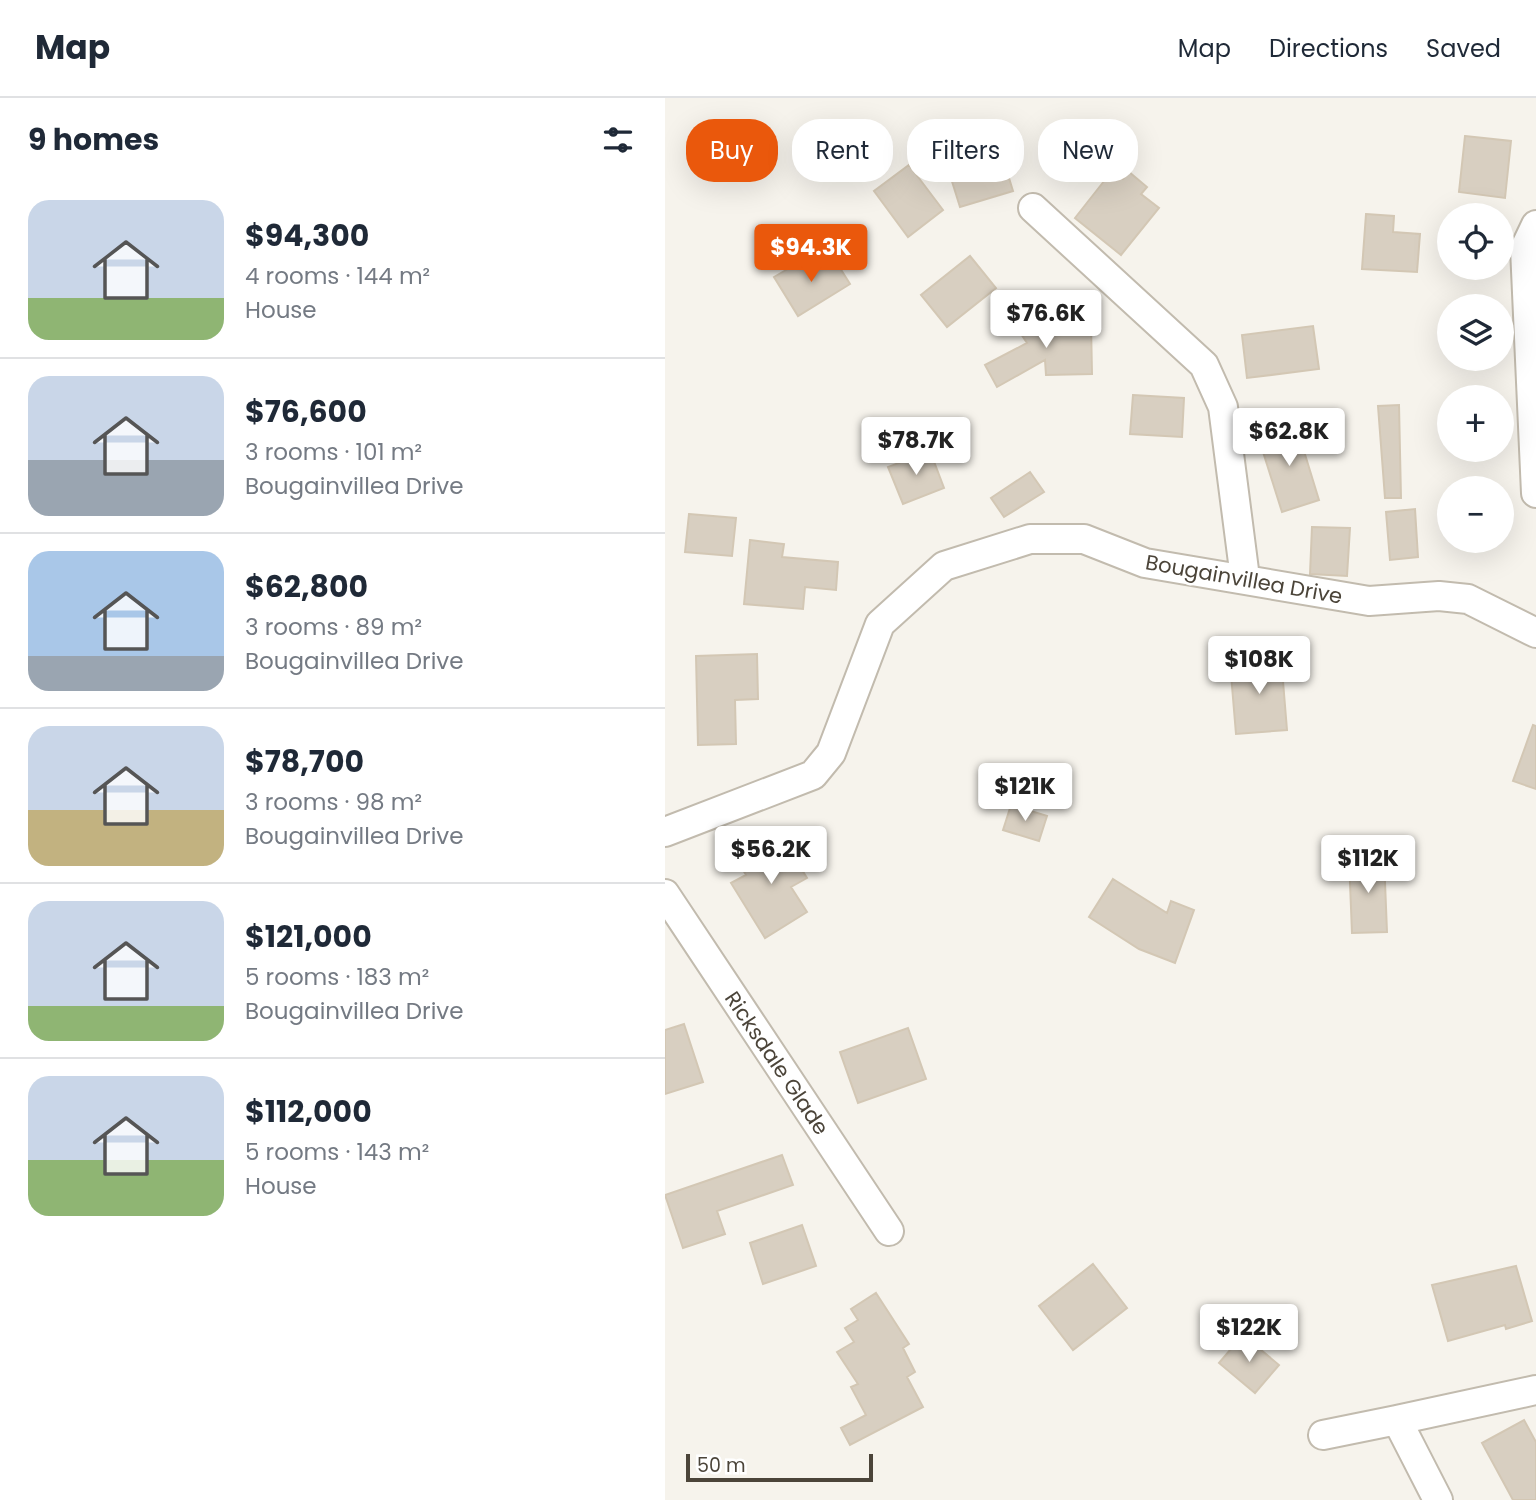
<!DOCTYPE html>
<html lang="en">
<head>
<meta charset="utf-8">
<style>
	body { margin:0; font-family:Poppins,sans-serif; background:#f2f2f3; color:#1f2937; height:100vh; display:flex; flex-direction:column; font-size:26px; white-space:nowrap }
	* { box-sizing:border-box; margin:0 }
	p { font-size:23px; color:#747a83 }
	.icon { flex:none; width:38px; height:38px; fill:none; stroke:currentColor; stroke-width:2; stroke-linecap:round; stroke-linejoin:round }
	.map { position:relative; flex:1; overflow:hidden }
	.sheet { display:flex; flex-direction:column; background:#fff; width:665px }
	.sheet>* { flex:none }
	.top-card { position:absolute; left:21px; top:21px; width:665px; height:63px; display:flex; gap:14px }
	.fabs { position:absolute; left:772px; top:105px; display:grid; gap:14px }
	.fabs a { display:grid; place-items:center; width:77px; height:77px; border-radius:50%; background:#fff; box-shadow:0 7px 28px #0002; font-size:35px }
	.scale { position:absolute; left:21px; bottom:18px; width:187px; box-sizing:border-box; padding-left:7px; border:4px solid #4b4439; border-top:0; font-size:19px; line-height:24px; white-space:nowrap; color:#4b4439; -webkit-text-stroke:5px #fff; paint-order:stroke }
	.price { position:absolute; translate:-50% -60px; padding:0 16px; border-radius:7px; background:#fff; color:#222; font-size:23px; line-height:46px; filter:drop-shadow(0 2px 4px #0008) }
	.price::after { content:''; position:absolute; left:50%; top:42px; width:21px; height:16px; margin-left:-10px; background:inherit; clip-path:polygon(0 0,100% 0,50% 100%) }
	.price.current { background:#ea580c; color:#fff }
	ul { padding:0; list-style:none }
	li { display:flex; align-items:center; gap:21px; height:175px; padding:0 28px }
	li+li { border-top:2px solid #e0e1e3 }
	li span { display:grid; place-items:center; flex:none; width:196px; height:140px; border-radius:21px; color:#555 }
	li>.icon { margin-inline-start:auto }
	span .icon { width:84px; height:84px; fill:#fffc; stroke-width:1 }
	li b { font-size:30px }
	h2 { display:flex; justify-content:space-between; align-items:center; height:84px; padding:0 28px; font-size:30px }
	.chip { padding:0 24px; border-radius:28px; background:#fff; box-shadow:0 7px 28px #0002; font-size:24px; line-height:63px }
	.chip.current { background:#ea580c; color:#fff }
	header { display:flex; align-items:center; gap:42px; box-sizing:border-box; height:98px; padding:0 35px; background:#fff; border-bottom:2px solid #e0e1e3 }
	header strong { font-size:33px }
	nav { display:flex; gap:38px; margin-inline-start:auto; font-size:24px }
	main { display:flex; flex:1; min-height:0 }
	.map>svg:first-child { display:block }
</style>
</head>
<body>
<header>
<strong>Map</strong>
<nav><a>Map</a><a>Directions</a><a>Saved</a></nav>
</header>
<main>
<section class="sheet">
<h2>9 homes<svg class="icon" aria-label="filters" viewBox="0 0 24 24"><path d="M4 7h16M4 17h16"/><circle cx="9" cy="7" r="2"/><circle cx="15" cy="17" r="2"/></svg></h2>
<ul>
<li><span style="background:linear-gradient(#c9d6e8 70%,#8fb573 0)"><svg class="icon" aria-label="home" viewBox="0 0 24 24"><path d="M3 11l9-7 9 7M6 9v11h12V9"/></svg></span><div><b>$94,300</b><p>4 rooms · 144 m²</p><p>House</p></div></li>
<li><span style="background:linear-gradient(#c9d6e8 60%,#9aa5b1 0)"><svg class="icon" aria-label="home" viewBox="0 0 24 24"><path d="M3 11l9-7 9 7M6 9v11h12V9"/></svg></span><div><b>$76,600</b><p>3 rooms · 101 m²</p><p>Bougainvillea Drive</p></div></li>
<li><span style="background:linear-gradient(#a9c7e8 75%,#9aa5b1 0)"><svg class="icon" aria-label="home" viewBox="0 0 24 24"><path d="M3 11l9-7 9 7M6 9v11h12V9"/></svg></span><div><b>$62,800</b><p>3 rooms · 89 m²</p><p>Bougainvillea Drive</p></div></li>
<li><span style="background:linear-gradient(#c9d6e8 60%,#c2b280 0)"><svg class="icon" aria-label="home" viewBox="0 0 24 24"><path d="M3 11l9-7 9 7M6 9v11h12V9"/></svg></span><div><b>$78,700</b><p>3 rooms · 98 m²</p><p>Bougainvillea Drive</p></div></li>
<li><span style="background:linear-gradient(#c9d6e8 75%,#8fb573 0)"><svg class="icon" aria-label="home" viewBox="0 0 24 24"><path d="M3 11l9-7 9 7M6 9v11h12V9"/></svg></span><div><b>$121,000</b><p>5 rooms · 183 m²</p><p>Bougainvillea Drive</p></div></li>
<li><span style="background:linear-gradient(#c9d6e8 60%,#8fb573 0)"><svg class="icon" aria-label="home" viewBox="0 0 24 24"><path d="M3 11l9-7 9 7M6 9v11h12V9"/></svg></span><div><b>$112,000</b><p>5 rooms · 143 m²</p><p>House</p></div></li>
</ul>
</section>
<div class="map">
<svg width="871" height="1402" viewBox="0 0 871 1402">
	<rect width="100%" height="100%" fill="#f6f3ec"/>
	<!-- building -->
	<path fill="#d8cfc1" stroke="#d3c7b4" stroke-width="2" d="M800 38 846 43 840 100 794 94Z
		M333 44 348 93 295 109 280 61Z
		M244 67 278 112 243 139 209 93Z
		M447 73 458 81 464 74 482 89 476 96 494 110 456 157 410 120Z
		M701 116 729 118 728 134 755 136 752 174 697 171Z
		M305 158 331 190 282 229 256 197Z
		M168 159 185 186 133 218 109 179 140 161 147 172Z
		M368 211 378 226 426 225 427 276 381 277 380 262 332 289 320 267 362 245 348 224Z
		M648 228 654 271 582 280 577 237Z
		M468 297 519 300 517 339 465 336Z
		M734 307 736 400H720L713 308Z
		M631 327 654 402 617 414 593 338Z
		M265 353 279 390 238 406 223 369Z
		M365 374 379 394 339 419 326 400Z
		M750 411 753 459 725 462 721 414Z
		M24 416 71 420 67 458 20 454Z
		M647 429 685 430 682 478 645 476Z
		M85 442 119 446 117 459 173 464 171 492 140 489 138 511 79 506Z
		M92 556 93 601 70 602 71 646 33 647 31 558Z
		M616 559 622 632 571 636 565 564Z
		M868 627 871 628V691L848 683Z
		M346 707 382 718 374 743 338 732Z
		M115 737 142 780 126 789 142 814 100 840 66 785 81 777 73 763Z
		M719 759 722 834 687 835 684 760Z
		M448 781 502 815 506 803 529 812 510 865 474 851 424 819Z
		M19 926 38 984 0 996V932Z
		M243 930 261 981 193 1005 175 954Z
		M117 1057 128 1087 52 1113 60 1136 18 1150 0 1097Z
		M137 1127 151 1168 98 1186 85 1145Z
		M428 1166 462 1210 408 1252 374 1208Z
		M851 1168 867 1223 841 1231 840 1227 783 1243 767 1187Z
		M211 1195 244 1246 238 1250 250 1274 242 1279 258 1309 185 1347 176 1330 201 1317 186 1289 193 1286 172 1254 189 1244 180 1230 193 1222 186 1211Z
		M578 1237 614 1267 590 1295 554 1265Z
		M859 1322 871 1344V1402H848L817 1345Z"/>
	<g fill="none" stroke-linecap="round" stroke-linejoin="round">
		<!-- minor casing -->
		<g stroke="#c2bbae" stroke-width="32">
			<path id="minor" d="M368 110 539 267 558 309 580 480
				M871 127 860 150 871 395
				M0 734 148 677 166 655 215 526 279 468 365 441H419L480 465 704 503 774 498 803 501 871 535
				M0 796 224 1133
				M658 1337 732 1322
				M773 1402 732 1322 871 1292"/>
		</g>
		<!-- minor -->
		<use href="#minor" stroke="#fff" stroke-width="28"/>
	</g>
	<g text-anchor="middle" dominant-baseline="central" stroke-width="5" stroke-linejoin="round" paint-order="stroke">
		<!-- street labels -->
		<g font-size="21" fill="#4b4439" stroke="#fff">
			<text transform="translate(579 481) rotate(10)">Bougainvillea Drive</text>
			<text transform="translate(112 965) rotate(56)">Ricksdale Glade</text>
		</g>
	</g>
</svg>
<div class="fabs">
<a><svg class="icon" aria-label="locate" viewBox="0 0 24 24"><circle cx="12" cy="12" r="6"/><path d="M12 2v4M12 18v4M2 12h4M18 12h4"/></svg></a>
<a><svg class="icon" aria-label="layers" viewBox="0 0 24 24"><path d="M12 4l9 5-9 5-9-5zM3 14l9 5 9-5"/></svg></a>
<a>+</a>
<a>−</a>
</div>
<div class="scale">50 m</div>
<b class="price current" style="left:146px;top:186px">$94.3K</b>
<b class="price" style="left:381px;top:252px">$76.6K</b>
<b class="price" style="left:624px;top:370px">$62.8K</b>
<b class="price" style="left:251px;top:379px">$78.7K</b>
<b class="price" style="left:594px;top:598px">$108K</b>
<b class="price" style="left:360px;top:725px">$121K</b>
<b class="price" style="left:106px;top:788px">$56.2K</b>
<b class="price" style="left:703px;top:797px">$112K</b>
<b class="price" style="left:584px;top:1266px">$122K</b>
<div class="top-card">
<a class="chip current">Buy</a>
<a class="chip">Rent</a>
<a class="chip">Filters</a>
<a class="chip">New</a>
</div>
</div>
</main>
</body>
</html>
